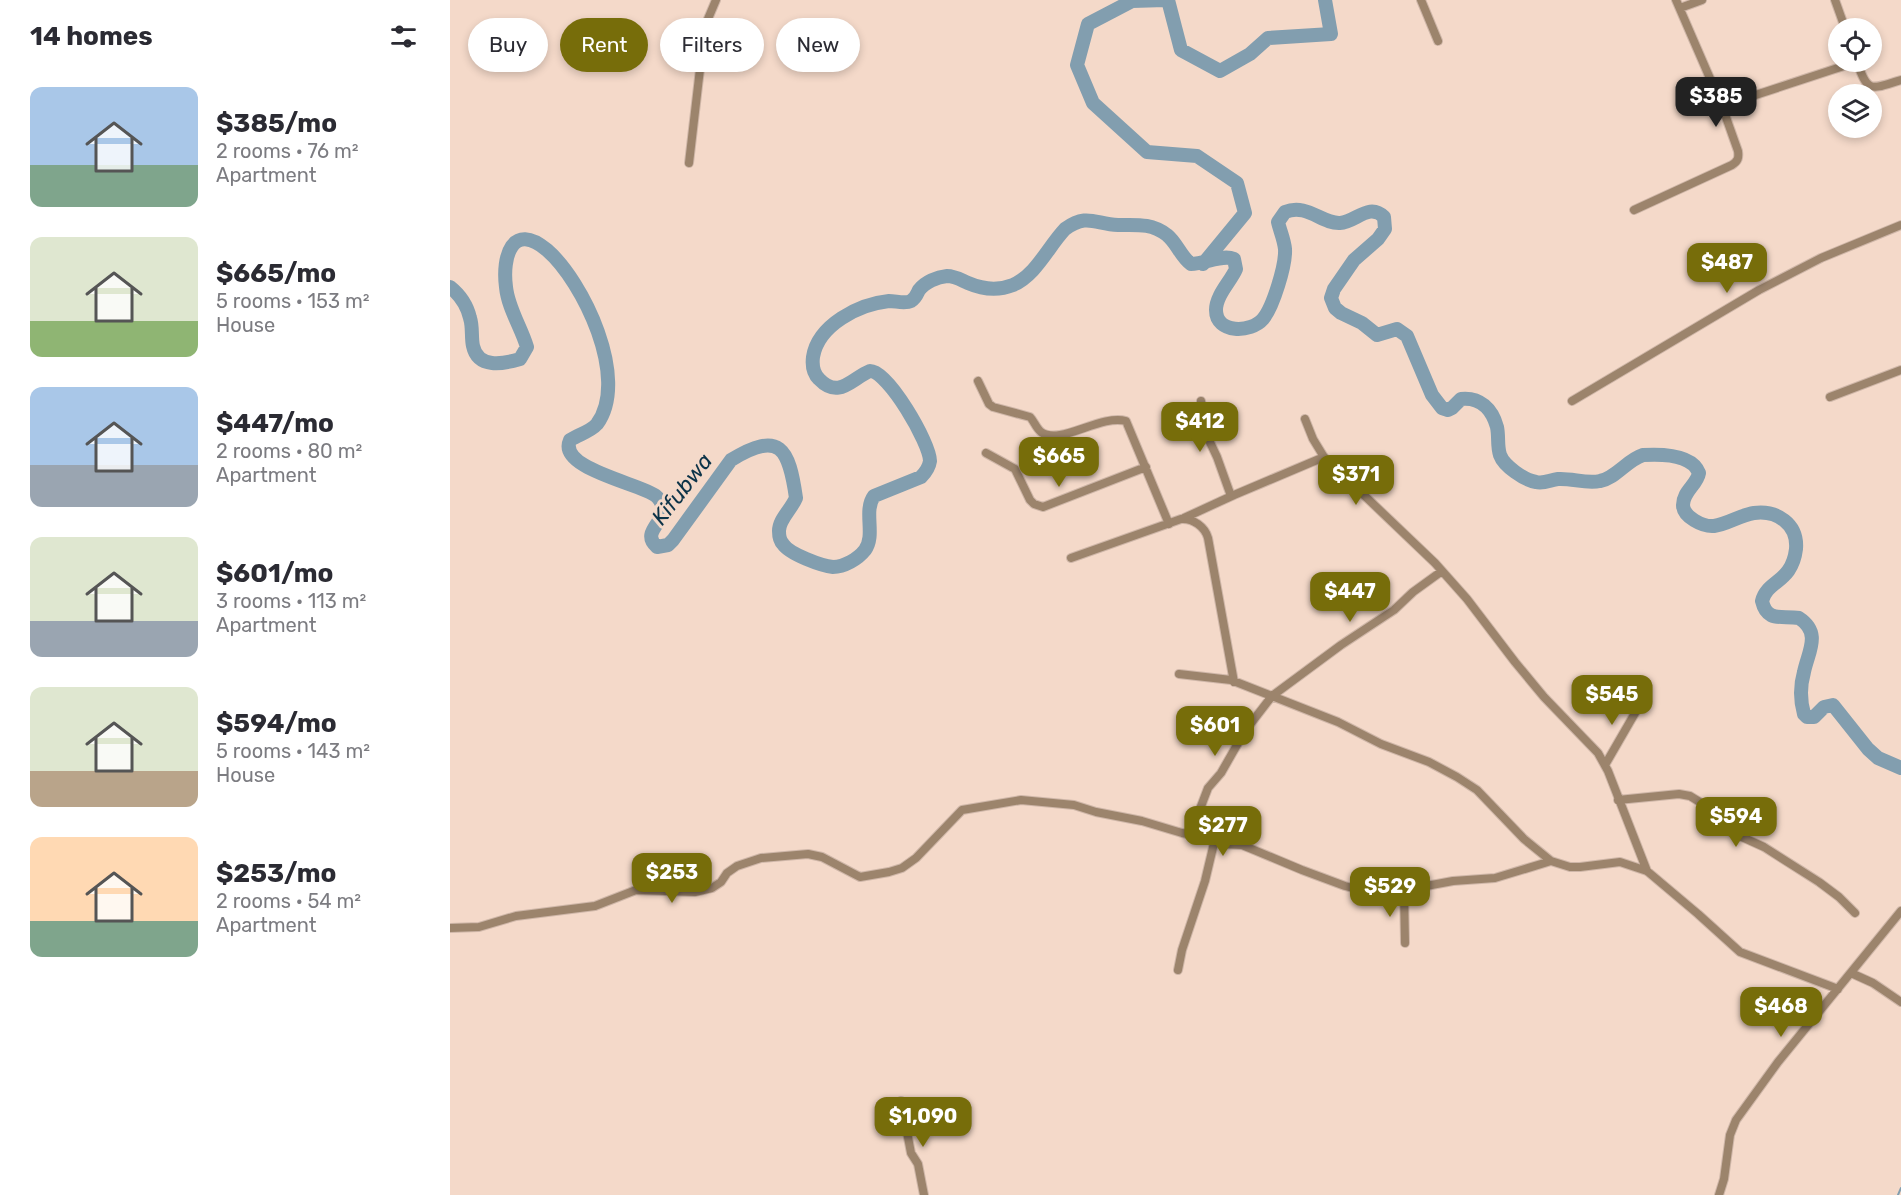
<!DOCTYPE html>
<html lang="en">
<head>
<meta charset="utf-8">
<style>
	body { margin:0; font-family:Rubik,sans-serif; background:#f7f7f7; color:#2b2b33; height:100vh; display:flex; flex-direction:column; font-size:22px; white-space:nowrap }
	* { box-sizing:border-box; margin:0 }
	p { font-size:20px; color:#7c7c81 }
	.icon { flex:none; width:33px; height:33px; fill:none; stroke:currentColor; stroke-width:2; stroke-linecap:round; stroke-linejoin:round }
	.map { position:relative; flex:1; overflow:hidden }
	.sheet { display:flex; flex-direction:column; background:#fff; width:450px }
	.sheet>* { flex:none }
	.top-card { position:absolute; left:18px; top:18px; width:570px; height:54px; display:flex; gap:12px }
	.buttons { position:absolute; left:1378px; top:18px; display:grid; gap:12px }
	.buttons a { display:grid; place-items:center; width:54px; height:54px; border-radius:50%; background:#fff; box-shadow:0 3px 9px #0003; font-size:30px }
	.price { position:absolute; translate:-50% -51px; padding:0 14px; border-radius:12px; background:#776d0a; color:#fff; font-size:20px; line-height:39px; filter:drop-shadow(0 2px 3px #0008) }
	.price::after { content:''; position:absolute; left:50%; top:36px; width:18px; height:14px; margin-left:-9px; background:inherit; clip-path:polygon(0 0,100% 0,50% 100%) }
	.price.current { background:#222; color:#fff }
	ul { padding:0; list-style:none }
	li { display:flex; align-items:center; gap:18px; height:150px; padding:0 30px }
	li span { display:grid; place-items:center; flex:none; width:168px; height:120px; border-radius:12px; color:#555 }
	li>.icon { margin-inline-start:auto }
	span .icon { width:72px; height:72px; fill:#fffc; stroke-width:1 }
	li b { font-size:26px }
	h2 { display:flex; justify-content:space-between; align-items:center; height:72px; padding:0 30px; font-size:26px }
	.pill { padding:0 21px; border-radius:27px; background:#fff; box-shadow:0 3px 9px #0003; font-size:21px; line-height:54px }
	.pill.current { background:#776d0a; color:#fff }
	main { display:flex; flex:1; min-height:0 }
	.map>svg:first-child { display:block }
</style>
</head>
<body>
<main>
<section class="sheet">
<h2>14 homes<svg class="icon" aria-label="filters" viewBox="0 0 24 24"><path d="M4 7h16M4 17h16"/><circle cx="9" cy="7" r="2"/><circle cx="15" cy="17" r="2"/></svg></h2>
<ul>
<li><span style="background:linear-gradient(#a9c7e8 65%,#7fa58c 0)"><svg class="icon" aria-label="home" viewBox="0 0 24 24"><path d="M3 11l9-7 9 7M6 9v11h12V9"/></svg></span><div><b>$385/mo</b><p>2 rooms · 76 m²</p><p>Apartment</p></div></li>
<li><span style="background:linear-gradient(#dfe7d0 70%,#8fb573 0)"><svg class="icon" aria-label="home" viewBox="0 0 24 24"><path d="M3 11l9-7 9 7M6 9v11h12V9"/></svg></span><div><b>$665/mo</b><p>5 rooms · 153 m²</p><p>House</p></div></li>
<li><span style="background:linear-gradient(#a9c7e8 65%,#9aa5b1 0)"><svg class="icon" aria-label="home" viewBox="0 0 24 24"><path d="M3 11l9-7 9 7M6 9v11h12V9"/></svg></span><div><b>$447/mo</b><p>2 rooms · 80 m²</p><p>Apartment</p></div></li>
<li><span style="background:linear-gradient(#dfe7d0 70%,#9aa5b1 0)"><svg class="icon" aria-label="home" viewBox="0 0 24 24"><path d="M3 11l9-7 9 7M6 9v11h12V9"/></svg></span><div><b>$601/mo</b><p>3 rooms · 113 m²</p><p>Apartment</p></div></li>
<li><span style="background:linear-gradient(#dfe7d0 70%,#b9a48a 0)"><svg class="icon" aria-label="home" viewBox="0 0 24 24"><path d="M3 11l9-7 9 7M6 9v11h12V9"/></svg></span><div><b>$594/mo</b><p>5 rooms · 143 m²</p><p>House</p></div></li>
<li><span style="background:linear-gradient(#ffd9b3 70%,#7fa58c 0)"><svg class="icon" aria-label="home" viewBox="0 0 24 24"><path d="M3 11l9-7 9 7M6 9v11h12V9"/></svg></span><div><b>$253/mo</b><p>2 rooms · 54 m²</p><p>Apartment</p></div></li>
</ul>
</section>
<div class="map">
<svg width="1451" height="1195" viewBox="0 0 1451 1195">
	<rect width="100%" height="100%" fill="#f4d9c9"/>
	<g fill="none" stroke-linecap="round" stroke-linejoin="round">
		<!-- stream -->
		<path stroke="#829eaf" stroke-width="2" d="M1448 1195 1451 1188"/>
		<!-- river -->
		<path stroke="#829eaf" stroke-width="14" d="M715 0 682 1 638 24 627 65 643 103 697 152 747 156 787 183 795 213 753 264
			M718 0 731 50 770 71 800 54 818 38 881 34 875 0
			M0 287C10 295 17 305 20 318 23 327 21 337 23 346 28 369 53 364 70 359L77 347C71 327 58 308 56 287 52 257 62 221 97 250 133 281 180 379 147 424 140 432 129 434 120 440 107 469 192 484 206 496 210 499 212 504 214 509 213 523 191 533 207 547L218 545 223 540 281 460C330 430 339 448 346 498 341 510 329 519 329 531 329 535 330 541 333 544 339 554 372 566 383 567 394 567 408 559 415 550 426 535 413 511 424 496L471 477C476 472 479 468 480 461 480 443 438 371 420 371 402 378 389 400 369 379 363 373 362 365 363 357 368 325 409 304 439 301 446 301 455 304 461 301 466 298 467 294 469 290 475 282 487 277 497 276 505 276 511 280 518 283 532 289 548 291 563 285 586 275 598 247 615 229 637 213 645 224 668 225 687 225 701 223 717 235 727 243 731 257 741 264 755 264 772 254 784 259L786 269C781 281 766 295 766 310 766 334 801 333 813 319 823 307 836 265 835 249 834 239 830 231 828 222L835 212C857 203 872 224 890 223 906 222 919 202 934 217L935 229 928 239 904 260 884 289 881 298 885 308 891 313 912 323 927 335 947 329 957 336 982 395 992 408 998 410 1002 408 1011 399C1030 397 1042 409 1047 427 1049 436 1047 446 1050 455 1054 466 1074 480 1086 482 1094 484 1100 480 1108 479 1122 478 1136 484 1150 481 1166 478 1177 460 1193 455 1210 454 1242 454 1249 473 1247 485 1233 491 1233 505 1233 517 1253 527 1264 526 1278 524 1290 515 1304 513 1327 510 1348 524 1346 549 1342 583 1317 580 1312 601 1317 623 1332 615 1349 618 1372 633 1358 652 1354 672 1350 686 1350 700 1354 714L1357 717H1364L1374 707 1383 705 1418 749 1428 758 1451 768"/>
		<!-- minor casing -->
		<g stroke="#cfb7a9" stroke-width="10">
			<path id="minor" d="M971 0 988 41
				M1385 0 1395 28
				M1230 8 1252 0
				M1407 62C1418 94 1421 89 1451 80
				M1272 106 1406 62
				M239 163 250 69 249 47 252 33 266 0
				M1184 210 1282 165C1288 161 1289 158 1288 151L1272 106 1226 0
				M528 381 539 404 543 407 580 417C584 421 586 428 591 432 610 446 650 414 676 421L719 524
				M1380 397 1451 370
				M751 401 758 438 767 457 781 496
				M1122 401 1309 290 1371 258 1451 225
				M855 419 863 439 874 457 985 563 1017 599 1065 662 1094 697 1148 753 1158 771 1197 871
				M536 453 565 469 580 500 584 504 593 507 696 467
				M734 518 784 495 874 457
				M621 558 731 519C743 518 755 527 758 538L784 682
				M729 674 781 680 888 722 931 744 979 762 1007 777 1027 790 1074 839 1101 861 1120 867H1130L1170 862 1197 871 1248 914 1290 952 1388 989
				M1155 765 1192 701
				M1168 800 1229 794 1240 796 1253 804 1272 828 1314 847 1369 882 1389 897 1405 913
				M740 835 758 788 771 773 795 731 822 696 891 645 944 610 963 592 992 571
				M765 839 773 837 781 838 792 845 852 870 895 886 922 893 944 892 1003 881 1045 878 1101 861
				M954 891 955 943
				M0 928 29 927 66 916 145 906 186 890 245 892 262 888 271 882 277 873 287 866 311 858 358 854 372 857 410 877 439 872 452 868 466 858 512 810 571 800 624 805 646 812 692 821 732 833 765 839 772 844 792 845
				M728 970 732 950 755 881 765 839
				M1401 973 1423 983 1451 1002
				M451 1101 461 1153 468 1164 474 1195
				M1269 1195 1274 1179 1280 1135 1286 1120 1328 1062 1451 911"/>
		</g>
		<!-- minor -->
		<use href="#minor" stroke="#9c846c" stroke-width="8"/>
	</g>
	<g text-anchor="middle" dominant-baseline="central" stroke-width="6" stroke-linejoin="round" paint-order="stroke">
		<!-- water labels -->
		<g font-size="22" font-style="italic" fill="#0c3348" stroke="#f4d9c9">
			<text transform="translate(232 489) rotate(-52)">Kifubwa</text>
		</g>
	</g>
</svg>
<div class="buttons">
<a><svg class="icon" aria-label="locate" viewBox="0 0 24 24"><circle cx="12" cy="12" r="6"/><path d="M12 2v4M12 18v4M2 12h4M18 12h4"/></svg></a>
<a><svg class="icon" aria-label="layers" viewBox="0 0 24 24"><path d="M12 4l9 5-9 5-9-5zM3 14l9 5 9-5"/></svg></a>
</div>
<b class="price current" style="left:1266px;top:128px">$385</b>
<b class="price" style="left:1277px;top:294px">$487</b>
<b class="price" style="left:750px;top:453px">$412</b>
<b class="price" style="left:609px;top:488px">$665</b>
<b class="price" style="left:906px;top:506px">$371</b>
<b class="price" style="left:900px;top:623px">$447</b>
<b class="price" style="left:1162px;top:726px">$545</b>
<b class="price" style="left:765px;top:757px">$601</b>
<b class="price" style="left:1286px;top:848px">$594</b>
<b class="price" style="left:773px;top:857px">$277</b>
<b class="price" style="left:222px;top:904px">$253</b>
<b class="price" style="left:940px;top:918px">$529</b>
<b class="price" style="left:1331px;top:1038px">$468</b>
<b class="price" style="left:473px;top:1148px">$1,090</b>
<div class="top-card">
<a class="pill">Buy</a>
<a class="pill current">Rent</a>
<a class="pill">Filters</a>
<a class="pill">New</a>
</div>
</div>
</main>
</body>
</html>
